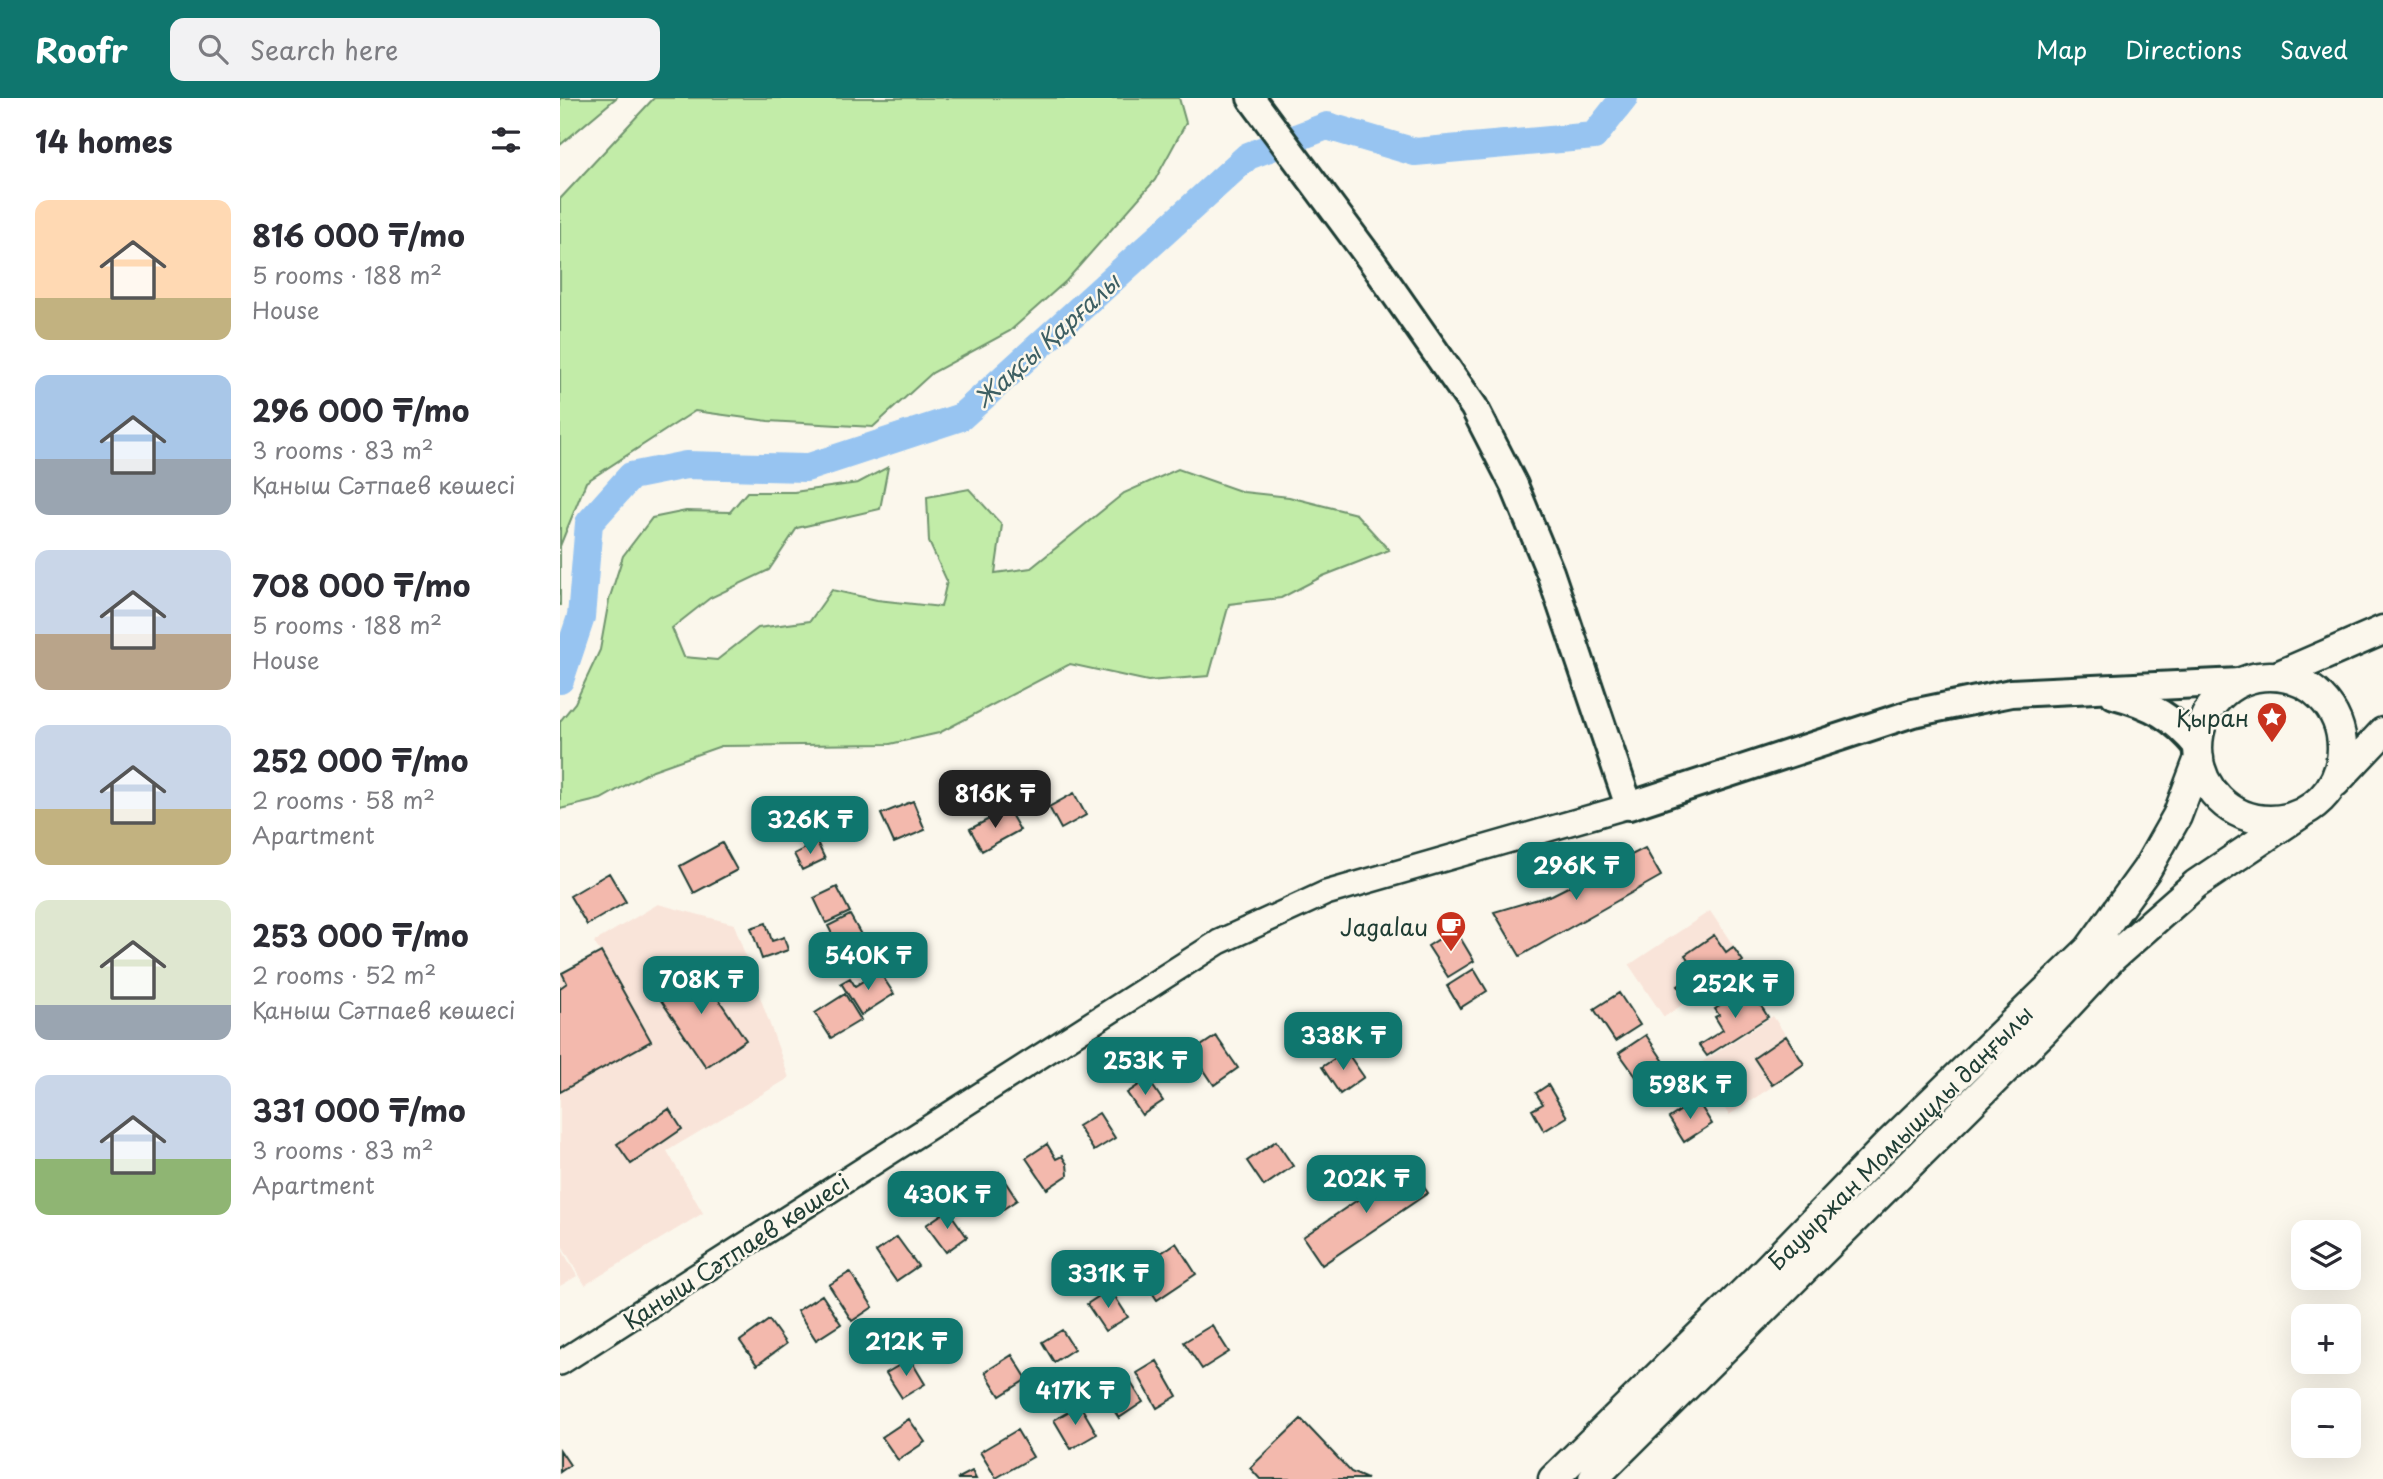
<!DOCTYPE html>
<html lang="en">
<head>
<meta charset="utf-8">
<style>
	body { margin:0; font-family:"Playpen Sans",sans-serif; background:#f2f2f3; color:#2b2b33; height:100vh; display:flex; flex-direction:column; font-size:26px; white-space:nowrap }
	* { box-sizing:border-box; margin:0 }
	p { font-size:23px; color:#7c7c81 }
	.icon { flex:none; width:38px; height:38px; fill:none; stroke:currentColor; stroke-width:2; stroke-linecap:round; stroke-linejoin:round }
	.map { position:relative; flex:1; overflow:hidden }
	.details { display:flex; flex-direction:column; background:#fff; width:560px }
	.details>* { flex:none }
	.tools { position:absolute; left:1731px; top:1122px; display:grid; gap:14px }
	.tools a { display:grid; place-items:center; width:70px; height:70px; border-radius:14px; background:#fff; box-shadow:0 7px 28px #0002; font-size:35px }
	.price { position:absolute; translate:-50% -60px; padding:0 16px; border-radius:14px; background:#0f766e; color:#fff; font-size:23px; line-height:46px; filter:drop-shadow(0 2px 4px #0008) }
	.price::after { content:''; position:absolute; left:50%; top:42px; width:21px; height:16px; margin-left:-10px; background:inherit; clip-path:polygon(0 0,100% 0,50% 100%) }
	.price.on { background:#222; color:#fff }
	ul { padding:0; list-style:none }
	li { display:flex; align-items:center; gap:21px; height:175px; padding:0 35px }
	li span { display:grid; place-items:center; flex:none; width:196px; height:140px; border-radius:14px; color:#555 }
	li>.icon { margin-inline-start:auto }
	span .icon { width:84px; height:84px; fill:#fffc; stroke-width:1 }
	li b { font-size:30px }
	h2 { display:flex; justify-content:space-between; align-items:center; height:84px; padding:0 35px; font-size:30px }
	header { display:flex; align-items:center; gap:42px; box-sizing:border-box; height:98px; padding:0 35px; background:#0f766e; color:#fff }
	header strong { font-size:33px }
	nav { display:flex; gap:38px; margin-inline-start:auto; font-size:24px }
	.search { width:490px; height:63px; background:#f2f2f3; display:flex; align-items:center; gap:18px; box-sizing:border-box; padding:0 24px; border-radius:14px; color:#7c7c81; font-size:26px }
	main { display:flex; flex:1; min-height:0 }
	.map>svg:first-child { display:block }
</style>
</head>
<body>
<header>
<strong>Roofr</strong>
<div class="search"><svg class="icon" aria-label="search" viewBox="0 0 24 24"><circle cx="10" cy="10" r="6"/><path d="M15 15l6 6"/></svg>Search here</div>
<nav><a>Map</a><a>Directions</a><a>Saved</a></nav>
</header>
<main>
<section class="details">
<h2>14 homes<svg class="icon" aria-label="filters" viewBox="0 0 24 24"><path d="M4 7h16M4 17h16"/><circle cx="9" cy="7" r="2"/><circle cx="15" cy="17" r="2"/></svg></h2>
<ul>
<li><span style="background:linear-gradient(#ffd9b3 70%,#c2b280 0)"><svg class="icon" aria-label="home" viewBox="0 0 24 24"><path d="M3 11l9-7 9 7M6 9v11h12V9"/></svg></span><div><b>816 000 ₸/mo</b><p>5 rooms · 188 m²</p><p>House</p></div></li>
<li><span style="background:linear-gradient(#a9c7e8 60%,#9aa5b1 0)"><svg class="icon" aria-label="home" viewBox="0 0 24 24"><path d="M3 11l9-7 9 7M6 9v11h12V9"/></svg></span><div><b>296 000 ₸/mo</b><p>3 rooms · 83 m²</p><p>Қаныш Сәтпаев көшесі</p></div></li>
<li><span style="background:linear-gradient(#c9d6e8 60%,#b9a48a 0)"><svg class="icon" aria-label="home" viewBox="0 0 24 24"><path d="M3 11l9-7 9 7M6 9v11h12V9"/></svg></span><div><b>708 000 ₸/mo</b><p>5 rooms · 188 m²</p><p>House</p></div></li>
<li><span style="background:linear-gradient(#c9d6e8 60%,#c2b280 0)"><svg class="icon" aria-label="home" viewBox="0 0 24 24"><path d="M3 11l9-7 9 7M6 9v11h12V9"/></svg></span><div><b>252 000 ₸/mo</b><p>2 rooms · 58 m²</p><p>Apartment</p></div></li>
<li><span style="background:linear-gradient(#dfe7d0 75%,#9aa5b1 0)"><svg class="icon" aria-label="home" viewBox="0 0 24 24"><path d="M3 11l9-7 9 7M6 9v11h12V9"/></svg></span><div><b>253 000 ₸/mo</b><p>2 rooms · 52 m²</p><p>Қаныш Сәтпаев көшесі</p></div></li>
<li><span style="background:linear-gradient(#c9d6e8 60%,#8fb573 0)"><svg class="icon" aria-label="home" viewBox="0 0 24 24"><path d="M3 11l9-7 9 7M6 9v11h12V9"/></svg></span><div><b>331 000 ₸/mo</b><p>3 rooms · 83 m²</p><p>Apartment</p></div></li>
</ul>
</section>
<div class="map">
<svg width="1823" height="1381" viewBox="0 0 1823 1381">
	<rect width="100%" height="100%" fill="#fbf7ec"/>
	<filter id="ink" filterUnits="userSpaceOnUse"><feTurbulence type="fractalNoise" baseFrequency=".0143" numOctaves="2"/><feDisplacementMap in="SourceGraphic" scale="14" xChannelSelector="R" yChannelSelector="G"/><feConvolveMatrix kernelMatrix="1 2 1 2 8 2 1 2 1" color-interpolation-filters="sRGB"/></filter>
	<g filter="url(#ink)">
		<!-- built -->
		<path fill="#f9e4d9" d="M98 806 174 826 229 980 107 1053 143 1115 25 1187 0 1144V876L40 854 34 844Z
			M1150 813 1185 865 1104 919 1069 867Z
			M1213 918 1245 967 1169 1017 1136 968Z
			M0 1148 17 1178 0 1188Z"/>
		<!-- green -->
		<path fill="#c2eca8" stroke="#70946e" stroke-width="2" d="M0 0H56L0 47Z
			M94 0H619L626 25 595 82 506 183 450 233 372 275 313 329 208 323 135 313 26 384 0 448V508V101Z
			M328 369 320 411 237 430 209 472 150 500 112 530 124 559 157 562 198 530 250 523 272 492 317 502 381 509 387 483 369 444 367 399 409 391 442 427 435 475 471 470 564 395 618 371 683 394 729 399 796 416 829 452 763 478 721 500 669 506 649 578 588 583 510 566 379 635 330 646 161 648 93 672 41 701 0 711V623L15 605 40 552 49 502 63 458 92 420 126 413 170 414 187 394H234L298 385Z"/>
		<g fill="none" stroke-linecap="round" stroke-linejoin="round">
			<!-- river -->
			<path stroke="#97c4f1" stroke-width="28" d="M0 582 21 519 29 425 71 378 126 367 246 370 401 319 688 58 767 28 855 54 1034 38 1064 0"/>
		</g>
		<!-- building -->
		<path fill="#f3b9ad" stroke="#1f3d34" stroke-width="2" d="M514 695 526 717 501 731 489 709Z
			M353 703 365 732 334 745 321 716Z
			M448 711 460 732 422 753 410 731Z
			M257 744 265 761 242 772 234 756Z
			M162 745 177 772 134 795 120 768Z
			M1085 750 1101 778 960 858 934 814 992 797Z
			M49 775 66 804 27 827 10 798Z
			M277 789 290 814 266 825 254 800Z
			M290 817 304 842 281 854 268 828Z
			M206 825 212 843 224 839 228 852 202 861 191 830Z
			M895 831 914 863 888 879 868 848Z
			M1154 837 1166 854 1173 849 1183 863 1128 901 1118 888 1137 875 1125 857Z
			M41 854 91 943 0 994V890L7 885 2 875Z
			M136 868 186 942 146 969 96 895Z
			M914 871 927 893 900 910 887 888Z
			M319 873 334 896 301 917 281 885 290 880 295 888Z
			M1189 889 1208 919 1147 958 1139 947 1163 932 1155 919 1159 917 1155 911Z
			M1059 895 1080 927 1055 943 1034 911Z
			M285 896 301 922 271 940 255 915Z
			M1086 937 1113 977 1087 994 1059 955Z
			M656 938 678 970 654 987 632 954Z
			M1226 938 1244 966 1212 987 1194 960Z
			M786 953 804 979 780 996 762 969Z
			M588 981 603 1003 582 1017 567 995Z
			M988 987 1007 1019 984 1033 972 1012 983 1006 976 995Z
			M1137 1002 1152 1026 1124 1044 1109 1020Z
			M109 1011 122 1031 71 1066 57 1046Z
			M539 1015 555 1040 534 1053 518 1028Z
			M716 1043 733 1068 704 1088 687 1063Z
			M487 1046 496 1061 502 1058 507 1066 508 1077 487 1091 466 1060Z
			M849 1067 868 1095 762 1167 743 1139Z
			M439 1074 457 1102 434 1117 416 1090Z
			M388 1112 407 1139 386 1154 366 1127Z
			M337 1139 358 1168 336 1183 316 1154Z
			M616 1145 636 1176 597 1202 577 1171Z
			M290 1174 313 1209 292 1223 269 1187Z
			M550 1191 568 1219 545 1233 527 1206Z
			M262 1197 281 1226 256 1242 237 1213Z
			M209 1222 226 1246 197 1267 180 1243Z
			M652 1227 669 1254 642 1271 624 1244Z
			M502 1232 514 1251 494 1264 482 1244Z
			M452 1257 467 1281 440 1298 425 1274Z
			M350 1261 365 1286 342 1300 326 1275Z
			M597 1263 617 1298 597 1310 577 1275Z
			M566 1277 583 1304 559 1320 541 1293Z
			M520 1307 537 1336 511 1351 494 1322Z
			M349 1321 365 1344 338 1362 322 1339Z
			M741 1321 791 1374 807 1381H700L690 1370Z
			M457 1332 473 1359 436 1380 420 1354Z
			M0 1352 10 1367 0 1374Z
			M412 1373 416 1381H397Z"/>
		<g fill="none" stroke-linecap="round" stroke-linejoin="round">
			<!-- tertiary casing -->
			<g stroke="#1f3d34" stroke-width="28">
				<path id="tertiary" d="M0 1265 659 844 766 795 1069 708"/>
			</g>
			<!-- secondary casing -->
			<g stroke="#1f3d34" stroke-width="32">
				<path id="secondary" d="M691 0 814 166 914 309 954 387 990 474 1069 708 1353 615 1451 595 1680 584
					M1554 597C1592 607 1613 619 1638 649"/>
			</g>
			<!-- primary casing -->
			<g stroke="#1f3d34" stroke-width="33">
				<path id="primary" d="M1717 578 1823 532
					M1638 650a72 72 0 1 1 144 0a72 72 0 1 1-144 0Z
					M1775 685 1823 634
					M993 1381 1198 1180 1330 1044 1529 851 1587 771 1617 718 1639 660
					M1033 1381 1485 932 1553 859 1636 786 1739 717"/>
			</g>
			<!-- tertiary -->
			<use href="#tertiary" stroke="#fbf7ec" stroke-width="23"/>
			<!-- secondary -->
			<use href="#secondary" stroke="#fbf7ec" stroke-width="26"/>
			<!-- primary -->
			<use href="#primary" stroke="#fbf7ec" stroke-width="28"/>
		</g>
	</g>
	<!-- icons -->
	<defs>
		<g id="sight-pin" transform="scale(1.575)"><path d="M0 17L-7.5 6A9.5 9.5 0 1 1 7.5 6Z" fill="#c8321e" stroke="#fbf7ec"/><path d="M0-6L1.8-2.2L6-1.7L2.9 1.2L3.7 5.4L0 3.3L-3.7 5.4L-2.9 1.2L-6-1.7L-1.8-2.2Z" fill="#fff"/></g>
		<g id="cafe-pin" transform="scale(1.575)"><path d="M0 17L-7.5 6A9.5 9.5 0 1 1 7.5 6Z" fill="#c8321e" stroke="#fbf7ec"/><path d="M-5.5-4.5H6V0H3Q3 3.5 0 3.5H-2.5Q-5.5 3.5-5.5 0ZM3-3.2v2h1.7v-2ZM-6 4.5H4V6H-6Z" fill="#fff"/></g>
	</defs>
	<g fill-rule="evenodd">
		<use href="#sight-pin" x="1712" y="619"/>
		<use href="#cafe-pin" x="891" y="828"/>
	</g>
	<g text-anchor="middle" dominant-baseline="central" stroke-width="5" stroke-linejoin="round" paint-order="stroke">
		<!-- poi labels -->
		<g font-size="23" fill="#1f3d34" stroke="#fbf7ec" text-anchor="end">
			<text x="1689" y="619">Қыран</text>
			<text x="868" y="828">Jagalau</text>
		</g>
		<!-- street labels -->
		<g font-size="23" fill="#1f3d34" stroke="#fbf7ec">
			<text transform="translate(1340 1039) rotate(-45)">Бауыржан Момышұлы даңғылы</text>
			<text transform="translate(176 1153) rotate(-33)">Қаныш Сәтпаев көшесі</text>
		</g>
		<!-- water labels -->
		<g font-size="24" font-style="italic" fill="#3d5f63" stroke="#fbf7ec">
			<text transform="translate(486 242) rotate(-42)">Жақсы Қарғалы</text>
		</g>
	</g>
</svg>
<div class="tools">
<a><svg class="icon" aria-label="layers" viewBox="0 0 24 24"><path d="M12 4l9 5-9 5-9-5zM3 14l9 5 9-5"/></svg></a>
<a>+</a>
<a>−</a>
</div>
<b class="price on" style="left:435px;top:732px">816K ₸</b>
<b class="price" style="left:250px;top:758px">326K ₸</b>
<b class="price" style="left:1016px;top:804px">296K ₸</b>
<b class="price" style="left:308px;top:894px">540K ₸</b>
<b class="price" style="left:141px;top:918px">708K ₸</b>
<b class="price" style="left:1175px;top:922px">252K ₸</b>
<b class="price" style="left:783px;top:974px">338K ₸</b>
<b class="price" style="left:585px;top:999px">253K ₸</b>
<b class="price" style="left:1130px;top:1023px">598K ₸</b>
<b class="price" style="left:806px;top:1117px">202K ₸</b>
<b class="price" style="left:387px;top:1133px">430K ₸</b>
<b class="price" style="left:548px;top:1212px">331K ₸</b>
<b class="price" style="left:346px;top:1280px">212K ₸</b>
<b class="price" style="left:515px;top:1329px">417K ₸</b>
</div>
</main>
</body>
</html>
